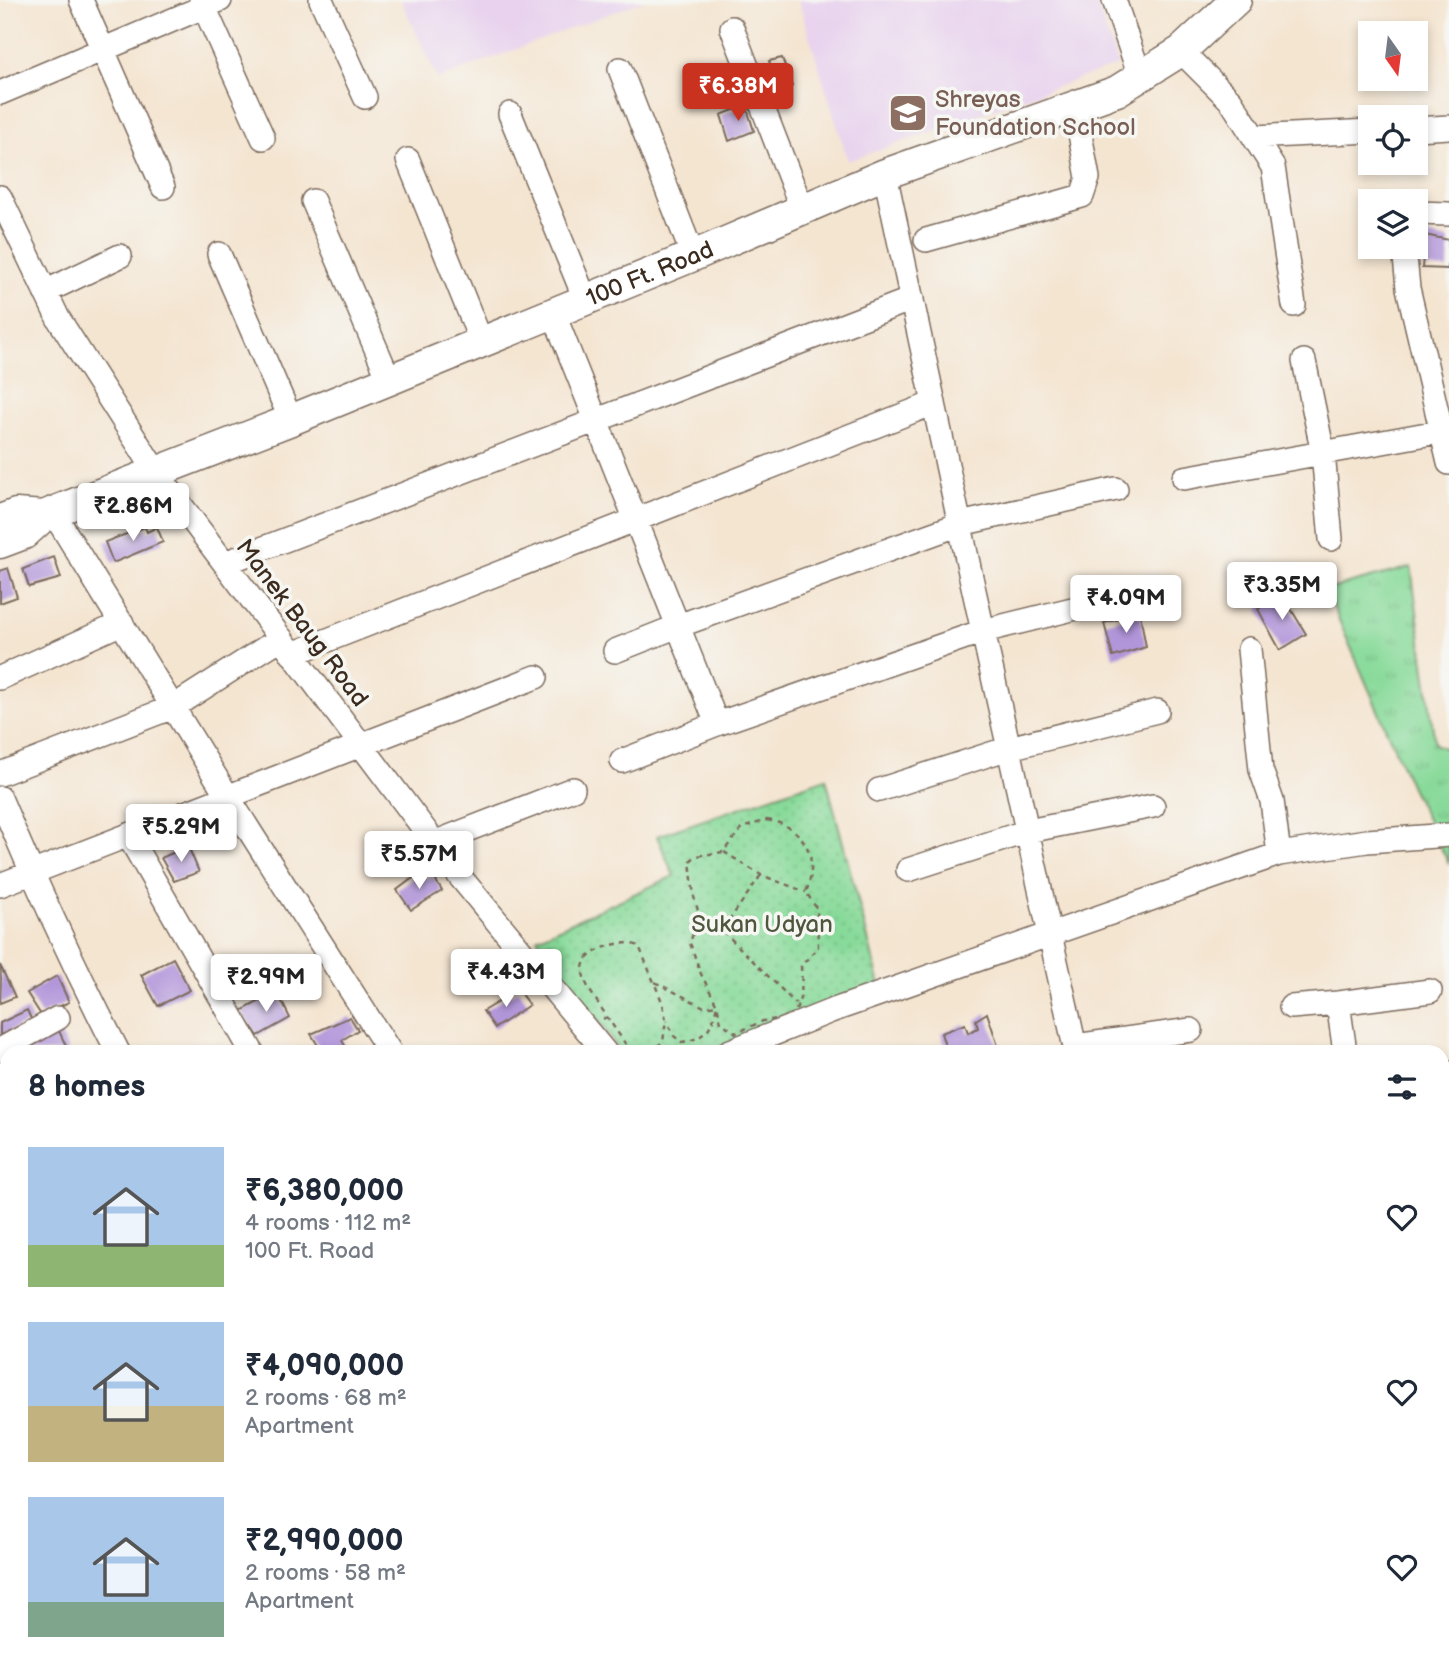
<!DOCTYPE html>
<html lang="en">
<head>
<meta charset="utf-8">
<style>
	body { margin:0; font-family:"Balsamiq Sans",sans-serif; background:#f2f2f3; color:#1f2937; height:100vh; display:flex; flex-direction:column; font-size:26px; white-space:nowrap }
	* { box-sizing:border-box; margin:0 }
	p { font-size:23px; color:#747a83 }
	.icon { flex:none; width:38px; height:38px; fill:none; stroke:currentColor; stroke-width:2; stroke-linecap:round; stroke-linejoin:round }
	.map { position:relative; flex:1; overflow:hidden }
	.drawer { position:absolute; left:0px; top:1045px; width:1449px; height:625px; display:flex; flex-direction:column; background:#fff; border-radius:21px 21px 0 0; box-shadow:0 4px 10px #0003 }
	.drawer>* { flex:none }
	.needle { width:46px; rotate:166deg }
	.fabs { position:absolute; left:1358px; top:21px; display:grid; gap:14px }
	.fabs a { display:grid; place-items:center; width:70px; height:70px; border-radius:0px; background:#fff; box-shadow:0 4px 10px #0003; font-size:35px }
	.price { position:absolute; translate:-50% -60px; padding:0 16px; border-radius:7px; background:#fff; color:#222; font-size:23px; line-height:46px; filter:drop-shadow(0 2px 4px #0008) }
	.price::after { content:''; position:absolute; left:50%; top:42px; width:21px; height:16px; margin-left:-10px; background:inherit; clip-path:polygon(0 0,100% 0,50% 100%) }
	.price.current { background:#c8321e; color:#fff }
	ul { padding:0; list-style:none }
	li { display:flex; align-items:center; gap:21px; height:175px; padding:0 28px }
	li span { display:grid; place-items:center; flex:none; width:196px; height:140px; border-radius:0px; color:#555 }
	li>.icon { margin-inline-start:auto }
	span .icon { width:84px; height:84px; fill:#fffc; stroke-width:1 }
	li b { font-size:30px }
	h2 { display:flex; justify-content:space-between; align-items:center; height:84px; padding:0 28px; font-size:30px }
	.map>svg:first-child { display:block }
</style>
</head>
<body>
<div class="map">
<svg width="1449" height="1668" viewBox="0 0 1449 1668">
	<defs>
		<pattern id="grass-tufts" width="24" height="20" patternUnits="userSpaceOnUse" patternTransform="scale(1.75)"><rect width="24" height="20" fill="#88da9a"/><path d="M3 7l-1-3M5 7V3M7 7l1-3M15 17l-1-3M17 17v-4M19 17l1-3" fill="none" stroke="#76bb84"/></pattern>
		<pattern id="park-dots" width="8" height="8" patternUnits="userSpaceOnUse" patternTransform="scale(1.75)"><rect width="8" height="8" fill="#88da9a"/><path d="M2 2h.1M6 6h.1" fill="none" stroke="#76bb84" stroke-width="1.8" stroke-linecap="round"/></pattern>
	</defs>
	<rect width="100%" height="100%" fill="#f6f6f2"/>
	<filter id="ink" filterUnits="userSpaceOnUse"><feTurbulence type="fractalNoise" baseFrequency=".0143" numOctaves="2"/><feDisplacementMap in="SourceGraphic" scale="14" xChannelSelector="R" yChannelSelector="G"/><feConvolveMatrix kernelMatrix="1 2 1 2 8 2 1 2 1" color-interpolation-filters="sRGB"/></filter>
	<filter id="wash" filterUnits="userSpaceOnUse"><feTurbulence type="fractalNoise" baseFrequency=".00686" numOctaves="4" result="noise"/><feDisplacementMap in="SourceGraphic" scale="28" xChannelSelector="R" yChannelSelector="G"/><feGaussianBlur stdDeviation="1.57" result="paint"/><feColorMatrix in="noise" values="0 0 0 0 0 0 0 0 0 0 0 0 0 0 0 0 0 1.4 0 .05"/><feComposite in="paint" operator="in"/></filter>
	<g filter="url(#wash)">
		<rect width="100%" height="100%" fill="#f4e5d1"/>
		<!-- built -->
		<path fill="#e8d2ee" d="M401 0H645L438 79Z
			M798 0H1095L1118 65 848 161Z
			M161 1663H233L236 1668H166Z"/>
		<!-- grass -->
		<path fill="url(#grass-tufts)" stroke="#62825c" stroke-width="2" d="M1411 567 1435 744 1443 748 1449 747V864L1411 787 1326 590Z"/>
		<!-- park -->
		<path fill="url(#park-dots)" stroke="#62825c" stroke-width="2" d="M826 778 880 985 709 1052H621L537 938 674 876 657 836Z"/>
		<g id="blocks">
			<!-- building -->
			<path fill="#b296da" d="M782 58 792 86 780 90 769 61Z
				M746 105 754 131 729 141 721 115Z
				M1425 235 1449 240 1448 269 1422 268Z
				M145 527 147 532 157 527 163 542 113 563 105 542Z
				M54 557 61 578 29 587 23 569Z
				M8 568 17 597 0 603V571Z
				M1282 594 1306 634 1280 650 1258 609Z
				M1140 614 1146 647 1113 657 1104 623Z
				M188 846 199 872 174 881 161 858Z
				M421 872 425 879 433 876 442 891 411 910 397 890Z
				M173 958 190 990 158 1006 141 975Z
				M0 965 15 997 0 1003 1 978Z
				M57 976 69 1002 41 1015 27 993Z
				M518 990 529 1005 495 1028 483 1011Z
				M277 992 290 1018 258 1036 241 1011Z
				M27 1010 32 1021 0 1035V1023Z
				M987 1013 1000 1052H947L941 1033 965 1024 968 1033 978 1028 976 1020Z
				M350 1017 358 1030 342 1040 346 1048 340 1052H322L311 1034Z
				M59 1031 69 1052H17Z
				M7 1375V1406L0 1393V1378Z
				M1449 1396V1462H1444L1442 1458V1397Z
				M1449 1550V1572H1442V1551Z
				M533 1662H590L591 1668H533Z"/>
		</g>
	</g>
	<g filter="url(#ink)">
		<use href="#blocks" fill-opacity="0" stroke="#7c6b5d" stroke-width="2"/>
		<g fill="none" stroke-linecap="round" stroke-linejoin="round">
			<!-- minor casing -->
			<g stroke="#7c6b5d" stroke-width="26">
				<path id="minor" d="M81 0 163 187
					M201 0 263 138
					M321 0 365 97
					M1114 0 1140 76
					M732 28 802 209
					M1181 51 1231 101 1273 167 1294 305
					M620 69 693 256
					M0 93 220 0
					M510 114 585 299
					M1416 129 1449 127
					M1254 137 1370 131
					M408 160 481 341
					M885 174 971 577 1076 1052
					M0 197 58 318 156 472 461 878 605 1052
					M313 201 389 379
					M1416 213 1449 214
					M926 240 1082 196 1088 178 1075 106
					M1404 247 1408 288 1449 463
					M219 254 291 420
					M45 292 120 256
					M553 312 717 724
					M1304 361 1323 453 1331 539
					M1184 478 1449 430
					M53 512 228 797 390 1052
					M225 563 912 299
					M1249 649 1261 770 1272 801 1279 854
					M615 651 678 626 960 524 1116 489
					M292 654 934 403
					M0 678 122 623
					M622 761 717 724 983 631 1133 594
					M0 774 173 707 281 638
					M879 790 1009 748 1157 711
					M0 798C36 884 75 969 118 1052
					M128 835 252 1052
					M436 842 573 789
					M908 870 1028 831 1153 806
					M0 885 536 677
					M1291 1007 1338 1003
					M1075 1046 1191 1030
					M0 1050 58 1018
					M728 1052 831 1011 1279 854 1367 841 1449 835
					M1345 1052 1338 1003 1430 991
					M1442 1074 1449 1073
					M0 1189 7 1203
					M1442 1210 1449 1209
					M1442 1377 1449 1376
					M0 1592H7
					M1442 1610 1449 1609
					M79 1662V1668
					M268 1662 272 1668
					M441 1662 522 1668
					M842 1662 844 1668
					M348 1668 362 1662
					M1056 1668 1090 1662"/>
			</g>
			<!-- major casing -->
			<g stroke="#7c6b5d" stroke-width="33">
				<g id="major">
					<path d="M0 520 16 514 44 516"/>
					<path id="s1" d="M0 543 24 534 44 516 53 512 291 420 693 256 885 174 1117 91 1181 51 1236 0"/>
					<path d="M0 1124 7 1138"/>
					<path d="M0 1234 7 1247"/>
					<path d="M241 1662 245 1668"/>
					<path d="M292 1662 295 1668"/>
				</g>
			</g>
			<!-- path -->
			<path stroke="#7c6b5d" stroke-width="2.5" stroke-dasharray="5 5" stroke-linecap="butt" d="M767 820C805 826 820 857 806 892L817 909 818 947 801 966C802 984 803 1001 792 1017L763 1021 736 1033 721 1022 717 1005 701 974 690 943 699 914 694 897 690 861 696 856 723 852 742 828Z
				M724 852 761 875 806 892
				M699 914 722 930 796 1004
				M723 929 761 875
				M655 982 704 1007 717 1005C712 1028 706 1039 681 1042L674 1036 667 1021
				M603 1019 607 1017C593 993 564 965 601 949 615 943 625 941 639 946L663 1004 666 1020 663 1042 651 1051 629 1049 607 1017
				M1110 1666 1135 1662"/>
			<!-- minor -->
			<use href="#minor" stroke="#fff" stroke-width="23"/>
			<!-- major -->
			<use href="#major" stroke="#fff" stroke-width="30"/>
		</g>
	</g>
	<!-- icons -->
	<defs>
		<g id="school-square" transform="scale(2.0125)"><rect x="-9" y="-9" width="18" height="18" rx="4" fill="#8d6e63" stroke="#f6f6f2"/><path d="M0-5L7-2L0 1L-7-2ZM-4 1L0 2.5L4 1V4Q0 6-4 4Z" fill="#fff"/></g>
	</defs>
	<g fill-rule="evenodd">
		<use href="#school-square" x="908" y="113"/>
	</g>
	<g text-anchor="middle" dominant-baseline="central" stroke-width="7" stroke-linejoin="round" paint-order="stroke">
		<!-- education labels -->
		<g font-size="24" fill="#785e54" stroke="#f6f6f2" text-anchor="start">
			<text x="935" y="99">Shreyas<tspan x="935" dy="28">Foundation School</tspan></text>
		</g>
		<!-- street labels -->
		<g font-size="24" fill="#3b2a1e" stroke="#f6f6f2">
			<text stroke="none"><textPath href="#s1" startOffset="705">100 Ft. Road</textPath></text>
			<text transform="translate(302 623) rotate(53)">Manek Baug Road</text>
		</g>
		<!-- park labels -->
		<g font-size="24" fill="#4e563d" stroke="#f6f6f2">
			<text x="762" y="924">Sukan Udyan</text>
		</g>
	</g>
</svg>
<div class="fabs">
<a><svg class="needle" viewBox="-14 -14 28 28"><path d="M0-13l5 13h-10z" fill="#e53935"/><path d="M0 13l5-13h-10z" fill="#747a83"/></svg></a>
<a><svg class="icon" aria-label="locate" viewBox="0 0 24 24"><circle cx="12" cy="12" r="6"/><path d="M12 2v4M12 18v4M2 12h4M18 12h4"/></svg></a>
<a><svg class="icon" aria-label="layers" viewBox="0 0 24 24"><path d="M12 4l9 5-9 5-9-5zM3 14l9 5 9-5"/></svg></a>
</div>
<b class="price current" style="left:738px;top:123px">₹6.38M</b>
<b class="price" style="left:133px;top:543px">₹2.86M</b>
<b class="price" style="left:1282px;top:622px">₹3.35M</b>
<b class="price" style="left:1126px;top:635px">₹4.09M</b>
<b class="price" style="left:181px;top:864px">₹5.29M</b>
<b class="price" style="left:419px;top:891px">₹5.57M</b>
<b class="price" style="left:506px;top:1009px">₹4.43M</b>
<b class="price" style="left:266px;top:1014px">₹2.99M</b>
<section class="drawer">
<h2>8 homes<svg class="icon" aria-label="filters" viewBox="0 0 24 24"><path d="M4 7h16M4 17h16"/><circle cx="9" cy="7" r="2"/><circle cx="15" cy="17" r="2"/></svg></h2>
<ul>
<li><span style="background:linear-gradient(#a9c7e8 70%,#8fb573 0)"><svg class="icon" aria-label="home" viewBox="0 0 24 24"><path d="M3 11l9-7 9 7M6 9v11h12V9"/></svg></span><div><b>₹6,380,000</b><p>4 rooms · 112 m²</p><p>100 Ft. Road</p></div><svg class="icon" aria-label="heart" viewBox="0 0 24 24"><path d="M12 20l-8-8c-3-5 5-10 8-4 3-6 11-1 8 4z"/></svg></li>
<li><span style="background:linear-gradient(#a9c7e8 60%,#c2b280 0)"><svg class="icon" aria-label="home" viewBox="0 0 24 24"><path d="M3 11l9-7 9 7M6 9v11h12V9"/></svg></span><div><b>₹4,090,000</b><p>2 rooms · 68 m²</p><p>Apartment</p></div><svg class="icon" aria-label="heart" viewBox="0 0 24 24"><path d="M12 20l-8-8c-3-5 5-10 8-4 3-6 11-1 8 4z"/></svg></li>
<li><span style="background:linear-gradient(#a9c7e8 75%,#7fa58c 0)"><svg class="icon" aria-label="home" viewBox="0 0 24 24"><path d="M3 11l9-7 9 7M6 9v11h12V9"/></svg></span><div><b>₹2,990,000</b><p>2 rooms · 58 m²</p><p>Apartment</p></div><svg class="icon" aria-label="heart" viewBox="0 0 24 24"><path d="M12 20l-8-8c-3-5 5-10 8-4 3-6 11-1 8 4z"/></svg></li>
</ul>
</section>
</div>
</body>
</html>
